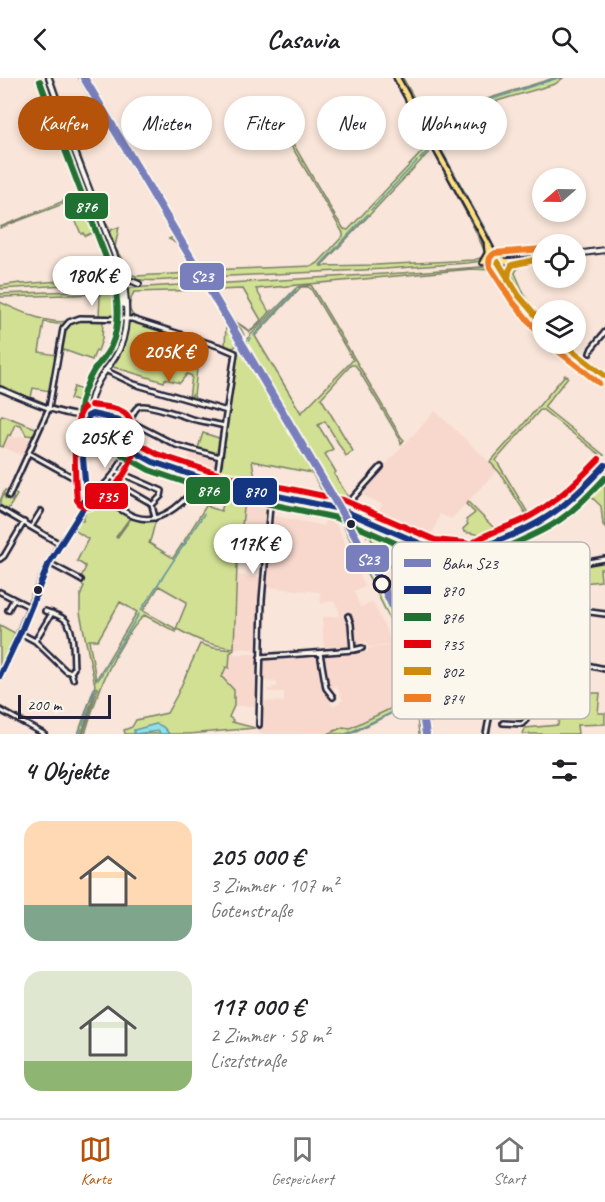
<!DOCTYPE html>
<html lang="de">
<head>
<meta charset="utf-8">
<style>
	body { margin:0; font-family:Caveat,sans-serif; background:#f2f2f2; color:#202124; height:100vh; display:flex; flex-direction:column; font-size:22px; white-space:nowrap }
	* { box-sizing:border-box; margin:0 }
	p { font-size:20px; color:#757577 }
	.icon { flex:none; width:33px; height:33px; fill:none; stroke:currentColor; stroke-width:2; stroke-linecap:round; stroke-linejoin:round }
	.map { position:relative; height:656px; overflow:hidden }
	.sheet { display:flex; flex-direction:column; background:#fff; flex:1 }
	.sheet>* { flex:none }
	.top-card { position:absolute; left:18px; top:18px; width:570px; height:54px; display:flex; gap:12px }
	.needle { width:39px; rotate:250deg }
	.buttons { position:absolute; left:532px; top:90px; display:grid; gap:12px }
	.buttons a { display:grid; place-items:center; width:54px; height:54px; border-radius:50%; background:#fff; box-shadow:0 3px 9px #0003; font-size:30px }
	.scale { position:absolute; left:18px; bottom:15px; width:93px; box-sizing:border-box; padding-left:6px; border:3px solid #22223b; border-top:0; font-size:16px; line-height:21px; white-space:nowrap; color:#22223b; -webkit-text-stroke:4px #fbf7ec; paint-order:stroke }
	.price { position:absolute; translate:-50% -51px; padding:0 14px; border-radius:21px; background:#fff; color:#222; font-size:20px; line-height:39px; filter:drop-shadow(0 2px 3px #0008) }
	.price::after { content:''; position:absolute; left:50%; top:36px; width:18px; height:14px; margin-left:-9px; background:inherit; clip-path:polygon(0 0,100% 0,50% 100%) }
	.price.on { background:#b45309; color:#fff }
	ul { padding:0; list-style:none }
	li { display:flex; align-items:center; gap:18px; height:150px; padding:0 24px }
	li span { display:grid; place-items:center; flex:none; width:168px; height:120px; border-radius:18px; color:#555 }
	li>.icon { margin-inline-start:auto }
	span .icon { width:72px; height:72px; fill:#fffc; stroke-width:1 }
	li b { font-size:26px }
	h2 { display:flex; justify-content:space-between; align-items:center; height:72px; padding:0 24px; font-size:26px }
	.pill { padding:0 21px; border-radius:27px; background:#fff; box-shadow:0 3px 9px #0003; font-size:21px; line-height:54px }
	.pill.on { background:#b45309; color:#fff }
	header { display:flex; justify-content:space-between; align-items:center; height:78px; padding:0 24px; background:#fff; font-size:27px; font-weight:800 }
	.tabs { display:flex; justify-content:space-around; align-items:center; height:84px; border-top:2px solid #e0e0e0; background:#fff; font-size:16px; color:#757577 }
	.tabs a { display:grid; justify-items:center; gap:3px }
	.tabs .on { color:#b45309 }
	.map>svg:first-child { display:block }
</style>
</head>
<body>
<header><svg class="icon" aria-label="back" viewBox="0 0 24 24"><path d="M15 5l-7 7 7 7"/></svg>Casavia<svg class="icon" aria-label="search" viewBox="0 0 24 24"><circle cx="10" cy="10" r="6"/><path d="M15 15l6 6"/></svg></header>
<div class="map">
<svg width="605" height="656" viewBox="0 0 605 656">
	<rect width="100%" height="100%" fill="#f9e5d9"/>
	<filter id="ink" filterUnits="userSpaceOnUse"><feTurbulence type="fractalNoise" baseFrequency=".0167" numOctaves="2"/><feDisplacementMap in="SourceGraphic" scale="12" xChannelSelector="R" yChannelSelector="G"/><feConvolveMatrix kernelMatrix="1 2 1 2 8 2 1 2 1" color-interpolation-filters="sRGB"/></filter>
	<g filter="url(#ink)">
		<!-- built -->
		<path fill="#f8d8cc" d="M83 0H86L203 199H201Z
			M208 206 241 263 239 265 205 207Z
			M242 266 340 428 336 427 241 268Z
			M435 333 498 392 451 441 440 436 428 466 375 443 382 426 359 416Z
			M9 357H11V359L18 360 19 358 33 361 25 379 3 369Z
			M191 373 217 381V383L215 402 185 393Z
			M239 412 268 419 263 467 240 464 245 424 238 422Z
			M327 431 332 434 340 444 336 446 365 508 354 513 360 529 373 524 393 567 368 569 367 564 360 565 355 569 354 567 352 534H343L344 541 349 546 351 568 349 570 324 572 322 539 339 538V532L334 523 321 525 320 514 265 509 271 437 324 448Z
			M340 433 343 434 395 531 406 561 420 616H418L403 557 393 530 386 516Z
			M238 497 261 499 257 570 256 571 234 570Z
			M391 568 401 586 411 614 395 621 396 623 405 621 396 628 350 650 343 649 328 656H259V650L264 648V623L284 624V614H268V611H272V609H277V604L262 603V583L264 581 317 578 319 579 323 610 333 628 343 622 336 608 331 610 328 609 324 584 323 579 325 577 368 574V570Z
			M232 573 234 574V576H256L257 578V628H234V612L222 599 227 589H229L230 575Z"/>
		<!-- green -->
		<path fill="#d2e093" stroke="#7a8167" stroke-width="1.5" fill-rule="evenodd" d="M46 0H48L62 42 101 149V151L85 158 83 155 81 156 68 124 0 150V149L86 114 85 106 55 27Z
			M51 0H53L99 130 109 150 108 152 106 151 72 61 71 55 68 50Z
			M78 0H83L201 199C183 200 137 208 124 196L108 156 111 152 119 149 115 169 130 196 136 198 191 195 195 194C188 182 182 167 169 161L173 159Z
			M86 0H89L205 199H203Z
			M393 0H395L429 62 428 69 432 68 479 156 486 175 482 183 467 185 385 191 207 199 203 193 207 192 313 188 318 185 343 158V155L295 74 282 54 286 51 287 55 335 138 344 151 348 152 418 78 425 70 427 63ZM432 71 474 150 483 170 484 174 483 179 474 182 375 187 321 188Z
			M400 0H403L433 54 434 60 431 58Z
			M554 0H563L555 6 490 25 444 61V60L440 63 439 61 484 22Z
			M436 62 488 156 496 174 501 179 492 169 435 63Z
			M103 154C107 162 118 192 116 200 116 201 114 202 114 204L0 211V208L20 205 22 206 110 199C116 186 106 167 101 155Z
			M543 183V185C533 187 518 185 515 195L525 218 543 242C530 227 517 212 511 193 518 183 532 184 543 183Z
			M480 189 491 190 498 192 517 219 543 249V251L528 234 499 195 491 192 472 191 256 211 269 234 273 231 255 250 250 254 233 242 211 206 401 195ZM243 211 261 242 250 253 233 242 216 212Z
			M196 206 205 207 239 265C235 270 232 271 225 269L226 247 205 212 134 214C131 219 128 229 131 234 132 239 140 241 144 243L132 240 128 237 126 214 130 210Z
			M208 206H209L230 241 241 251 244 257 241 263Z
			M311 207 401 359 404 362 401 366 400 361 358 291 355 287H351L321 320 353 373 346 378 325 343 318 347 333 371 325 376 336 394 334 396 349 420 347 424 345 423 343 427 340 428 242 266 295 211 298 209ZM301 209H308L311 211 353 282 301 335 255 258Z
			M100 212C110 213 117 213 121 224 123 230 124 234 123 239H99L100 216 0 219V216Z
			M0 224C19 233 52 249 72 242L64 247 44 244 39 274 56 277 50 313 33 310 31 319 45 325 47 324 50 325 49 326 47 327 0 309Z
			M85 240 105 242 103 244 102 261 98 273 96 272 92 282 61 271C64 252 64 244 85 240Z
			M135 242 158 250 160 254 165 252 200 264 194 318 196 322 192 321V317L189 320 192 298 187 296 180 305 165 301 164 304 110 288C120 274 120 254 131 243Z
			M241 268 336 427 329 426 312 395 252 383 257 411 218 402 235 284 237 274Z
			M565 297 568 299 544 329 604 377 602 378 595 373 543 332H540L496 382 531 440 529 441 500 395 490 384 516 355Z
			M74 309 89 315 87 327 70 321Z
			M92 326 95 329 111 332V334L127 340 126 344 124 345 118 338 108 336 107 334C102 334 96 338 92 331Z
			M2 337 38 351 34 358 26 357 21 347 15 346 10 358V357H8L3 369 0 368V341Z
			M93 342H101L102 344 113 342 119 346 111 348 89 347 90 344Z
			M219 348H223V350L219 377 217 378 197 373 203 355 219 360 221 351Z
			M605 389V449L603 447 601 428 585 413 594 403C570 426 541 452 508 460 520 455 532 450 543 443 567 429 586 409 605 389Z
			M18 407 14 415 17 417 7 433 0 429V423L5 412 10 414 4 417 5 420 11 423 13 422V413Z
			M216 407H217L209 429 221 433 228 413 230 414 231 410 239 412 238 422 245 423 237 487 234 570C210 567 201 564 179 552L177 551 176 554 144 537C114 569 97 615 85 656H83L98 610H96L82 656H78L95 607 80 535V519L84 508 76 503H80L79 499H81L85 491V488L77 483 88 461 73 451 79 443H83L89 423C103 419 118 431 129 438V441L116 459 117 460 132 439 145 442 157 440C153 448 153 457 149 465L173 480 182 466 184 467 186 465 184 463 206 428H208ZM159 508 187 524 176 551 143 533ZM120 524 137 534 96 602 89 562H98Z
			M468 424 503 459 469 474 470 470 474 469 476 456 464 454 463 451 468 446 466 442 475 435 466 426Z
			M332 431 340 433 386 516 393 530 403 557 418 616H414L396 554 380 521 339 440 332 434Z
			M364 444 403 460 397 458 378 471 386 483 395 492 392 494V490L388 488 385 483 384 484V486H383L382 484 383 483 376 470 374 471 375 468 369 457 367 458 368 455 363 447H361Z
			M605 482V491H600L601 503 574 506 573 488Z
			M400 497 405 505 408 503 413 511 410 512 412 517V532L408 533V539L412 538V549L410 550H408L403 533V532L409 531V525L406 523 405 520C396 519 395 509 391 503Z
			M389 503C403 538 412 576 422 612L420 616C411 578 401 540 384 506Z
			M0 547 15 555 0 590Z
			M200 566 214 570 234 572 230 575 229 590 226 589 222 599 234 612V628L229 639 233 642 232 644 255 650 189 656H125L124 652 132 649 136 642 167 635 177 617Z
			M528 587 529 589 531 588V593C518 595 504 606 492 613 479 621 465 624 450 627L451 633 431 635V644H427L428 656H427L421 620 443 617 444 618 424 621V623C450 627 468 622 492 611V607L505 602Z
			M565 615H600L598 635H605V646L577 647 578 656H523L525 650 558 647 559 641 568 640 566 630 564 629 563 619Z
			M419 620 423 656H419L416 631 410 625 414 622Z
			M405 621 411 622 398 632 350 656H328L343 649 350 650 396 628Z"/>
		<!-- water -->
		<path fill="#8ee0e7" stroke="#6394a2" stroke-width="1.5" d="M156 646C162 647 165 650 169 656H160L159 653 134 656V652Z"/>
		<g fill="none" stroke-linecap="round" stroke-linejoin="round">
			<!-- stream -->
			<path stroke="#6394a2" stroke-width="1.5" d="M514 14 558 0
				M440 61 486 23 512 15
				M437 64 487 155
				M420 81 431 69
				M371 132 417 83
				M320 187 368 136
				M254 257 296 212
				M244 267 251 260
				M219 403 221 389
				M141 532 204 436
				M98 602 139 536
				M468 622 491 613 527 592 560 591 578 587 605 593
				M90 624 96 609
				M423 624 448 625 462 623
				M412 625H417
				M83 647 89 627
				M80 656 82 650
				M346 656 389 636 408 624"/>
			<!-- street casing -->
			<g stroke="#22223b" stroke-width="8">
				<path id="street" d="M590 275 592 270 605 254
					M105 292 134 306 227 333
					M0 311C19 318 75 345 92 336 98 338 115 338 119 342 123 345 124 351 124 355 128 378 118 394 101 410 96 414 93 419 86 420
					M88 338 93 340 103 339
					M130 345C131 341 134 332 138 329 144 324 183 338 192 341 203 344 214 345 224 348
					M123 349 133 345 176 367 220 379
					M126 369 153 384 216 405 340 431 433 471 468 475 492 494 544 527 547 533
					M29 375 85 406
					M116 393 162 413 161 418 152 427
					M113 400 123 409 149 424 152 427 155 440
					M9 418 49 330 63 251 69 244 80 240 132 241 221 269 235 275 216 405
					M93 419C100 422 108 424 115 428 122 432 129 437 136 439 164 448 188 420 203 400
					M0 431 60 466
					M344 432 352 421 381 389
					M31 449 41 433
					M472 477 478 471 527 450 549 438 575 418 605 387
					M0 481 4 478 24 444
					M49 485 81 502
					M400 493 406 503
					M399 494 427 477 433 471
					M437 508V513L448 544
					M0 514 30 529
					M8 532 14 521
					M547 533 575 532 605 536
					M348 538 351 546 353 572
					M407 550 425 618
					M20 555 35 563 66 593 69 594 72 593 74 590C73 577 75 549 64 541 59 537 51 535 45 533
					M410 555C415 546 415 522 411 512
					M409 556 523 519 539 494 543 492 605 481
					M35 563 52 535
					M320 575 326 610 333 619
					M537 575 541 577 605 591
					M260 579 354 572 362 570
					M71 594 73 601
					M412 622 417 619C454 613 489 611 521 590 529 585 537 580 536 570L547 533
					M0 632 44 656
					M503 645 522 646 526 642 530 600 533 591V582
					M259 647 262 522 271 416
					M486 656C493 620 493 610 531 597"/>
			</g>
			<!-- secondary casing -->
			<g stroke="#22223b" stroke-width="8">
				<path id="secondary" d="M576 176 605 172
					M115 184 124 227
					M498 184 543 180
					M124 198 127 201 139 206
					M103 208 116 213 121 218
					M0 598C19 560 31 519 51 481 56 471 62 462 68 454 74 445 82 437 85 427 89 413 84 399 83 386 82 369 87 334 92 318 96 302 107 292 115 279 130 256 127 224 123 199L73 69 49 0"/>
			</g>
			<!-- primary casing -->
			<g stroke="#22223b" stroke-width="9">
				<path id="primary" d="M397 0 508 202 528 230 543 246
					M494 178 507 184
					M483 184 488 175 487 166
					M508 202 509 193 512 187
					M564 266 605 298"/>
			</g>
			<!-- street -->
			<use href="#street" stroke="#fbf7ec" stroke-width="3"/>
			<!-- secondary -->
			<use href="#secondary" stroke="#fbf7ec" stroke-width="4"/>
			<!-- primary -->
			<use href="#primary" stroke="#fbe080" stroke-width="4.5"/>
			<!-- bus-1 casing -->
			<g stroke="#fbf7ec" stroke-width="10">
				<path id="bus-1" d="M88 338 92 336 119 342 123 350 126 369
					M126 369 153 384 216 405 340 431 433 471 463 474 472 477
					M472 477 478 471C502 461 528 452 550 437 571 423 588 405 605 387
					M0 598 22 551 49 485 84 429 86 414 83 380 88 338"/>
			</g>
			<!-- bus-2 casing -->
			<g stroke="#fbf7ec" stroke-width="10">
				<path id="bus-2" d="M40 3 65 72 113 198C118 220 121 247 111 268 107 277 100 284 94 292 85 306 81 321 79 337
					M122 377 149 392 213 414 337 440 430 480 461 483 469 486
					M478 483 483 479C506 469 530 460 552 447 572 435 589 417 605 400"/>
			</g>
			<!-- bus-3 casing -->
			<g stroke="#fbf7ec" stroke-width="10">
				<path id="bus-3" d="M84 330C71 343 75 403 77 422 92 447 127 396 131 382 135 372 135 360 133 350 131 344 129 337 123 334 115 328 101 329 91 327
					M130 361 157 376 218 396 343 422 435 462 465 465 475 468
					M466 471C481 456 504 451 523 442 553 427 576 405 599 381"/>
			</g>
			<!-- bus-4 casing -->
			<g stroke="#fbf7ec" stroke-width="10">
				<path id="bus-4" d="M498 184 519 218 543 246
					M508 202 509 193 512 187 543 180
					M564 266 605 298"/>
			</g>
			<!-- bus-5 casing -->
			<g stroke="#fbf7ec" stroke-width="10">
				<path id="bus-5" d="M536 252 512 223 490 189C488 183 490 178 495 175L542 171
					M558 273 599 305"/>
			</g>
			<!-- bus-1 -->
			<use href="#bus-1" stroke="#143582" stroke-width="6"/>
			<!-- bus-2 -->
			<use href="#bus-2" stroke="#207031" stroke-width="6"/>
			<!-- bus-3 -->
			<use href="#bus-3" stroke="#e3000f" stroke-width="6"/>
			<!-- bus-4 -->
			<use href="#bus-4" stroke="#cc8c0c" stroke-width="6"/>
			<!-- bus-5 -->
			<use href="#bus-5" stroke="#ef7d26" stroke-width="6"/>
			<!-- rail-1 casing -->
			<g stroke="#fbf7ec" stroke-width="12">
				<path id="rail-1" d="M84 0 340 431 385 512 397 538 406 566 420 618 426 656"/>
			</g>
			<!-- rail-1 -->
			<use href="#rail-1" stroke="#787fbc" stroke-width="8"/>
		</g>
	</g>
	<!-- markers -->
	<g fill="#22223b" stroke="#fbf7ec" stroke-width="2">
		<circle cx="351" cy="446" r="5"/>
		<circle cx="38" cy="512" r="5"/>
	</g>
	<circle fill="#fbf7ec" stroke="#22223b" stroke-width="3" cx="382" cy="506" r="8"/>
	<!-- legend -->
	<rect x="392" y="464" width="198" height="177" rx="9" fill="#fbf7ec" stroke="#bab7b7" stroke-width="1.5"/>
	<rect x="404" y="481" width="27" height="8" fill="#787fbc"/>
	<rect x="404" y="508" width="27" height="8" fill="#143582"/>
	<rect x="404" y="535" width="27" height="8" fill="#207031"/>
	<rect x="404" y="562" width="27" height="8" fill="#e3000f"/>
	<rect x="404" y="589" width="27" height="8" fill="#cc8c0c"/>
	<rect x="404" y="616" width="27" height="8" fill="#ef7d26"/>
	<g font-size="16" fill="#22223b">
		<text x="442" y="491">Bahn S23</text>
		<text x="442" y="518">870</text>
		<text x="442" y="545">876</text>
		<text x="442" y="572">735</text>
		<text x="442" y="599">802</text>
		<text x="442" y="626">874</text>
	</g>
	<g stroke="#fbf7ec" stroke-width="2">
		<rect x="64" y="114" width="45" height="28" rx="6" fill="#207031"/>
		<rect x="179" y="184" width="46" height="29" rx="6" fill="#787fbc"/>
		<rect x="185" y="398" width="46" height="29" rx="6" fill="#207031"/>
		<rect x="232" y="399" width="46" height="29" rx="6" fill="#143582"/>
		<rect x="84" y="404" width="45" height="28" rx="6" fill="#e3000f"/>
		<rect x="345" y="466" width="45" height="29" rx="6" fill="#787fbc"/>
	</g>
	<g font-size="16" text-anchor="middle" font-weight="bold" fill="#fff">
		<text x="86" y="134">876</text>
		<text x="202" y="204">S23</text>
		<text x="208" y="418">876</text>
		<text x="255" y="419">870</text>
		<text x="107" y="424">735</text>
		<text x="368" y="487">S23</text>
	</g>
</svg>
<div class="buttons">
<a><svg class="needle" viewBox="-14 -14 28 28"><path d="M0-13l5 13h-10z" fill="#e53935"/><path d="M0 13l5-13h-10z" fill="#757577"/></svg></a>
<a><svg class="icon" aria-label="locate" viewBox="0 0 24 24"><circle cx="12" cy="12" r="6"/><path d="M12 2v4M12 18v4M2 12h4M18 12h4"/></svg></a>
<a><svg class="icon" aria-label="layers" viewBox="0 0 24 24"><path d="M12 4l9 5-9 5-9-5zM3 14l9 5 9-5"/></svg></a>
</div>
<div class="scale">200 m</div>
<b class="price" style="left:92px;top:229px">180K €</b>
<b class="price on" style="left:169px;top:305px">205K €</b>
<b class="price" style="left:105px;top:391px">205K €</b>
<b class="price" style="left:253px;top:497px">117K €</b>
<div class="top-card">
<a class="pill on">Kaufen</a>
<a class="pill">Mieten</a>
<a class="pill">Filter</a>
<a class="pill">Neu</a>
<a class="pill">Wohnung</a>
</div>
</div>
<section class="sheet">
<h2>4 Objekte<svg class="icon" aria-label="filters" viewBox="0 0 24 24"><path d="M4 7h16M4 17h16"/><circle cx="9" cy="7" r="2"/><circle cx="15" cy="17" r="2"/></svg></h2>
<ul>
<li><span style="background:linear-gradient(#ffd9b3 70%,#7fa58c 0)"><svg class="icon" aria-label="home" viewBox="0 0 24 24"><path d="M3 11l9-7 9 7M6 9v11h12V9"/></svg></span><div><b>205 000 €</b><p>3 Zimmer · 107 m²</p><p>Gotenstraße</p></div></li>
<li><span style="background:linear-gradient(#dfe7d0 75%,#8fb573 0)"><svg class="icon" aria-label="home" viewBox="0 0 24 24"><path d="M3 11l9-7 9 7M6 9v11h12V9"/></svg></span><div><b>117 000 €</b><p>2 Zimmer · 58 m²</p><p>Lisztstraße</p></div></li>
</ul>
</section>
<nav class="tabs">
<a class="on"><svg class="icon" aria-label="map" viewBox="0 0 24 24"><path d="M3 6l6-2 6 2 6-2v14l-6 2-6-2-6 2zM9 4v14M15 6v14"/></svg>Karte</a>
<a><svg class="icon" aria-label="saved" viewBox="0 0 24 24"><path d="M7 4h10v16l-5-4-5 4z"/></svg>Gespeichert</a>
<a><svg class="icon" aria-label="home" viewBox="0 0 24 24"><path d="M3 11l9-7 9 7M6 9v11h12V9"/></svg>Start</a>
</nav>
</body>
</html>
